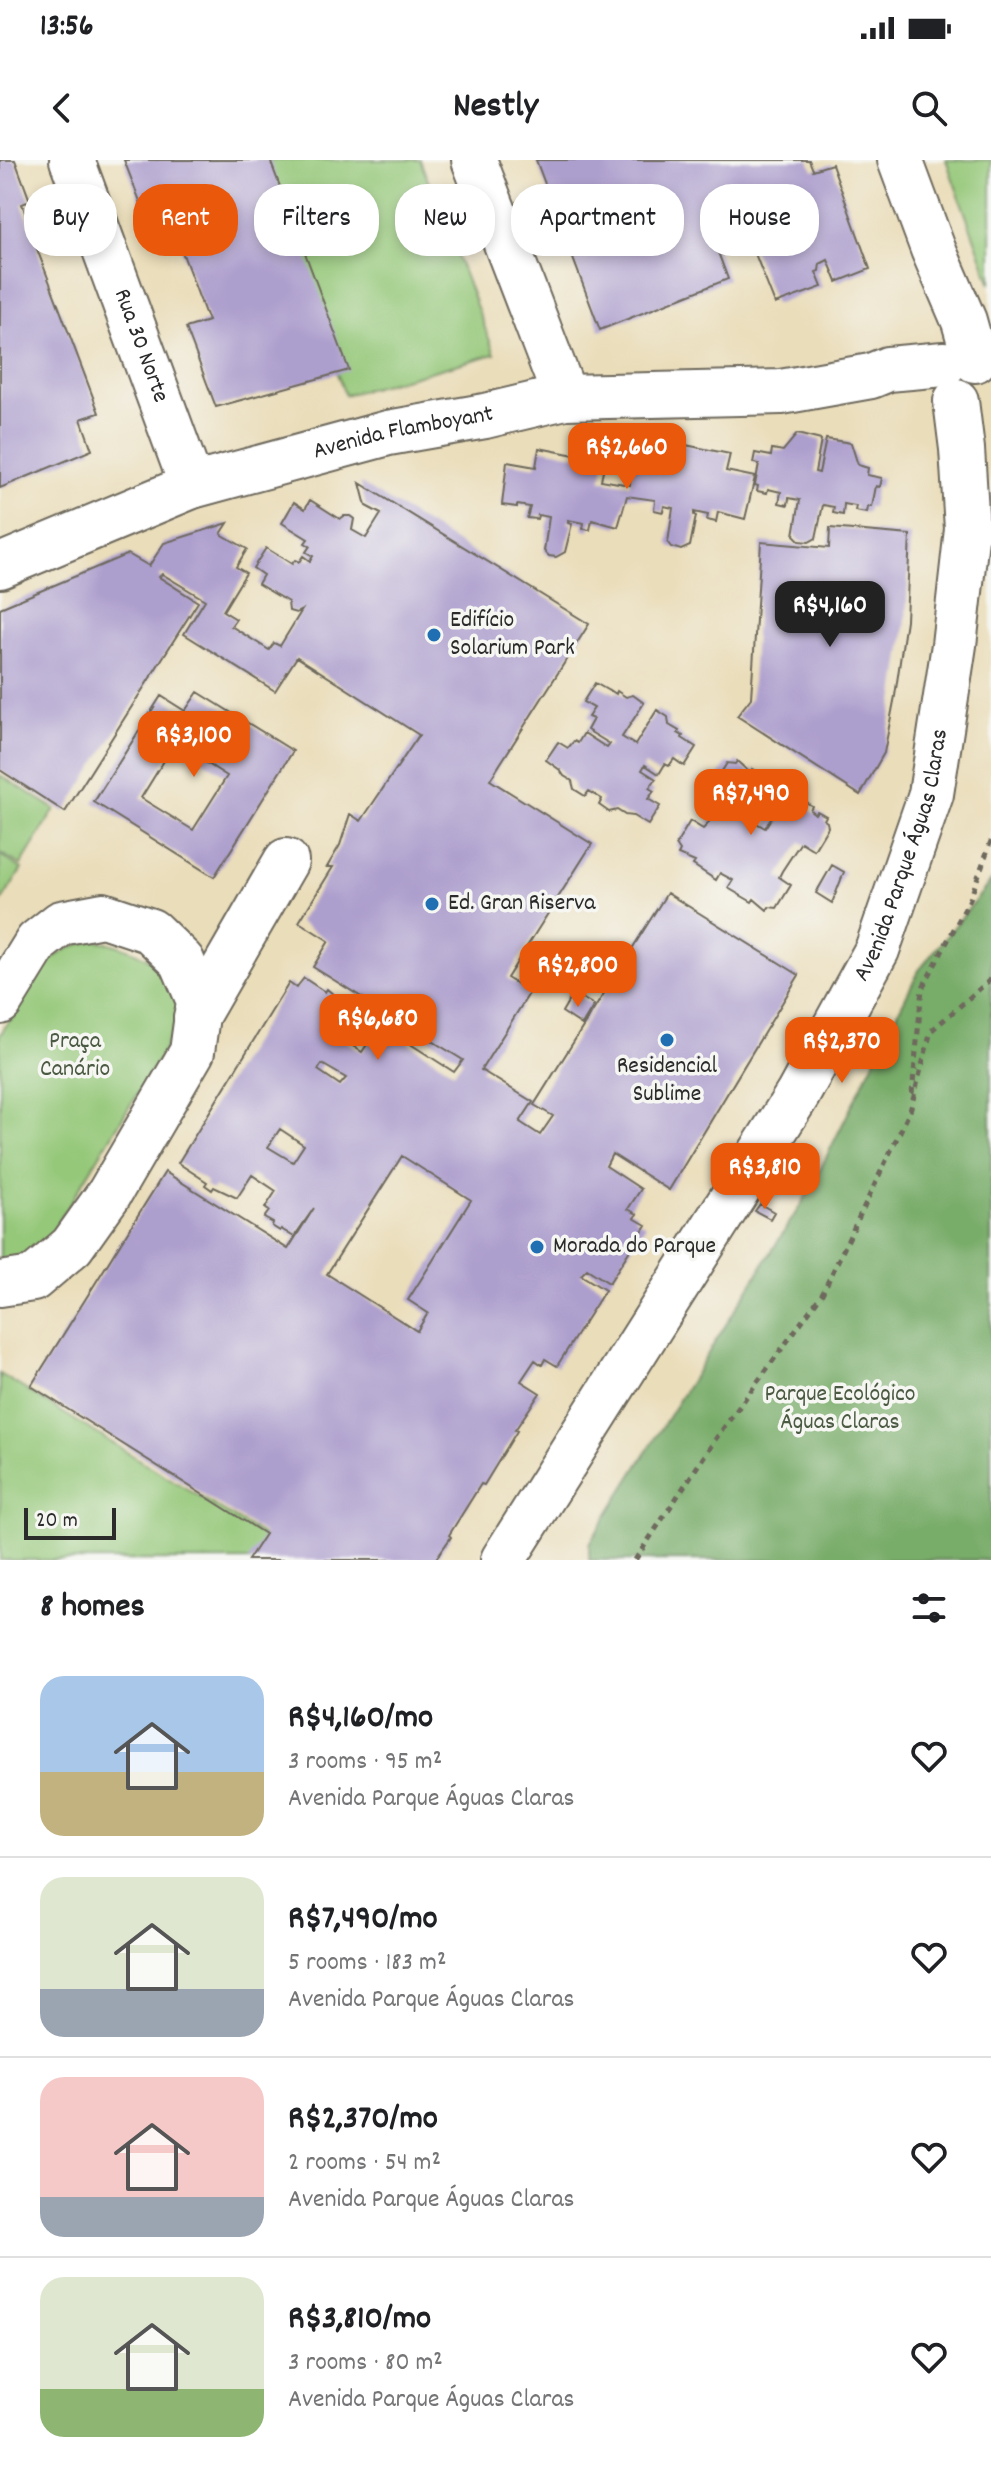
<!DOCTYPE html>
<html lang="en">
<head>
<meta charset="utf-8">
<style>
	body { margin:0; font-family:Dekko,sans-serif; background:#f6f6f6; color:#202124; height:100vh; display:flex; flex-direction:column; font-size:30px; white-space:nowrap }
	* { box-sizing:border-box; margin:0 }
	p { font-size:26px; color:#757577 }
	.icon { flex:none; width:44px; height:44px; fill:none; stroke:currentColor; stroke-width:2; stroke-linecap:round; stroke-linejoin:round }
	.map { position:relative; height:1400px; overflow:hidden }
	.panel { display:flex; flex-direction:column; background:#fff; flex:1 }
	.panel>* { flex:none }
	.hud { position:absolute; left:24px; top:24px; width:944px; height:72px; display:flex; gap:16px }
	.scale { position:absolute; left:24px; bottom:20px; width:92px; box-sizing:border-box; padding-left:8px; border:4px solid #2b2b2b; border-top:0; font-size:22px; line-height:28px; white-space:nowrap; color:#2b2b2b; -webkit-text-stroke:6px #f6f6f2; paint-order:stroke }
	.price { position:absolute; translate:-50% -68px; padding:0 18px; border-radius:16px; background:#ea580c; color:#fff; font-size:26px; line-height:52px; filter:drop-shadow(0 2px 4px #0008) }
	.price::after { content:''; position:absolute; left:50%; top:48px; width:24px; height:18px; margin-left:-12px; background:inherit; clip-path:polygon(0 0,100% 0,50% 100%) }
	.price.selected { background:#222; color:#fff }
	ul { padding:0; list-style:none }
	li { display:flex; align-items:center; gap:24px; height:200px; padding:0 40px }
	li+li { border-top:2px solid #e0e0e0 }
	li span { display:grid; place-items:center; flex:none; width:224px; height:160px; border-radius:24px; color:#555 }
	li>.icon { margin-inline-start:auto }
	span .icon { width:96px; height:96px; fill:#fffc; stroke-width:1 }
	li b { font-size:34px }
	h2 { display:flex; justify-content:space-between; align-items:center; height:96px; padding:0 40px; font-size:34px }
	.pill { padding:0 28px; border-radius:32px; background:#fff; box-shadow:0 4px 12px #0003; font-size:28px; line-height:72px }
	.pill.selected { background:#ea580c; color:#fff }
	.status { display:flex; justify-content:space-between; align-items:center; height:56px; padding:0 40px; background:#fff; direction:ltr }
	.status svg { height:22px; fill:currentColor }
	header { display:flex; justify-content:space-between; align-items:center; height:104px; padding:0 40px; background:#fff; font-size:36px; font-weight:800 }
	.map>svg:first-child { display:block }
</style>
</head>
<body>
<div class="status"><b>13:56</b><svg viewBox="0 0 49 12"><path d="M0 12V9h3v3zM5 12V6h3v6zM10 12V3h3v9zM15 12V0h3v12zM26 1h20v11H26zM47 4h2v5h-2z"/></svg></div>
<header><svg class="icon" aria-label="back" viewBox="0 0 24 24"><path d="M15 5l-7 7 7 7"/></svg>Nestly<svg class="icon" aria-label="search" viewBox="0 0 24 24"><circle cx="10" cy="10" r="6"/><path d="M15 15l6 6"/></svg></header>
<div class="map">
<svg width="991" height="1400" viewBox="0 0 991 1400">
	<rect width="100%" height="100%" fill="#f6f6f2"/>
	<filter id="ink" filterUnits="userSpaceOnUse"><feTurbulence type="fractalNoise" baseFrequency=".0125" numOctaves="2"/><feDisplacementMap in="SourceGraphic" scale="16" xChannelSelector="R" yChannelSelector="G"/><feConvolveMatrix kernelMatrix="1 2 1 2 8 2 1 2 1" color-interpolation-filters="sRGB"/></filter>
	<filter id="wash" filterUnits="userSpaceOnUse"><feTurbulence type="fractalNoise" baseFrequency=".006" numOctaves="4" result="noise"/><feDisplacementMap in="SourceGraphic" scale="32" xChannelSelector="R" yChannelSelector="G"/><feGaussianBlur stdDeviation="1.8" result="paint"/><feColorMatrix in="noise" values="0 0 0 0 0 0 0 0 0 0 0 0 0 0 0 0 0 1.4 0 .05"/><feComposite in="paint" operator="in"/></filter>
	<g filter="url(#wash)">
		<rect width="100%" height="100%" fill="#eaddba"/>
		<!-- green -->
		<path fill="#95c879" stroke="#607a52" stroke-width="2" d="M257 0H420L495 194 345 235Z
			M946 0H991V124Z
			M0 615 55 649 21 705 0 693Z
			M0 695 22 709 0 744Z
			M94 780C130 785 186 809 177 855 175 867 168 879 164 890L39 1094 0 1113V875L47 802 71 787Z
			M0 1214 265 1377 251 1400H0Z"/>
		<!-- forest -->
		<path fill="#78ac69" stroke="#526c4a" stroke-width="2" d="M991 721V1400H589V1384L810 1030 919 810Z"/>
		<g id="blocks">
			<!-- building -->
			<path fill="#ad9fcd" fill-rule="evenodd" d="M0 0H15L30 41 22 44 39 89H37L99 253 81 259 92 290 0 328Z
				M124 0H270L349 210 216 247 186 168 208 161 163 41 143 49Z
				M536 0H809L813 10 832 4 870 109 837 122 828 100 820 104 819 111 816 112 822 127 775 144 744 66 713 79 728 119 600 170Z
				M797 274 821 280 815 312 819 313 826 279 851 283 858 305 868 308 867 315 882 318 880 327 876 326 872 347H868L867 353 855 351 856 346 844 344 843 355 833 353 834 347 823 345 816 378 809 382 800 381 794 375 800 340 789 338 788 345 779 343 781 332 768 329 767 333 757 331 758 326 755 325 759 304 753 303 755 293 771 296 772 289 783 291Z
				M666 281 730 294 726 311 755 317 745 359 718 352 716 362 707 360 708 355 694 352V355L696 356 690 386 681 390 671 387 668 383 673 348 664 346 663 352 654 350 655 340 627 336 618 367 592 360 590 370 583 369 584 363 568 360V363L572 364 565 392 556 397 549 396 544 391 549 357 538 355 537 359 527 358 530 347 517 345V347L502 345 507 302 536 307 539 288 605 301 601 320 630 325 633 294 662 298Z
				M360 323 589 464 490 620 592 684 507 818 530 832 481 910 533 942 520 962 540 975 553 956 534 945 667 733 799 815 669 1030 612 994 606 1006 641 1029 628 1049 637 1054 634 1058 646 1065 609 1123 587 1109 581 1115 605 1130 557 1206 545 1199 542 1205 535 1200 521 1221 540 1233 515 1270 517 1271 484 1325 481 1324 449 1375 451 1377 435 1400H248L265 1374 31 1226 165 1012 288 1089 314 1048 294 1077 281 1069 280 1071 272 1066 273 1063 264 1058 269 1051 265 1048 276 1031 252 1015 237 1038 214 1027 212 1030 205 1025 207 1022 178 1003 289 823 296 828 304 818 325 832 327 829 354 852 338 876 362 892 374 874 379 876 384 868 393 873 395 871 402 876 401 878 454 912 463 900 313 807 329 781 299 762 333 707H327L340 685 350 654 361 661 419 575 297 497 275 531 184 474 205 440 162 414 159 417 198 442 65 652 0 610V448L128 394 149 406 164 383 228 363 221 374 247 389 236 407 246 413 223 451 236 459 231 466 269 490 274 483 280 486 302 450 296 453 289 451 288 442 258 424 263 415 253 408 266 388 292 404 295 400 299 402 303 396 310 401 313 396 306 392 310 386 305 383 308 379 282 363 294 342 305 349 310 340 340 359 344 356H350L354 359 352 370 366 378 381 354 366 346ZM322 904 346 918 340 925 318 910ZM280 969 304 985 293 1002 268 987ZM402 996 471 1040 408 1140 428 1153 417 1171 327 1114Z
				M830 368 910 375 906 460 895 536 884 593 860 635 737 556 751 538 761 382 829 388Z
				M595 523 609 531 610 530 616 534 617 531 626 537 633 535 644 543 622 577 635 585 657 550 668 557 669 565 679 571 678 573 683 576 682 578 696 587 684 606 674 599 669 606 665 604 659 614 645 605 642 610 656 619 649 628 654 631 648 639 660 646 648 665 633 656 625 655 617 650 609 652 599 645 602 639 589 631 585 636 574 629 572 621 564 616 560 610 546 600 558 582 568 588 574 581 578 583 584 573 607 588 610 584 587 570 593 559 588 557 594 548 583 542Z
				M198 532 293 591 214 717 94 642 161 536 185 551ZM175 583 227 616 193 670 141 638Z
				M737 601 750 613 752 609 776 624 753 661 765 668 788 631 812 646 810 650 815 654 817 651 826 656 824 660 827 662 828 667 814 690 801 682 782 711 779 717 791 725 777 748 769 747 767 750 754 739 752 742 728 728 733 720 720 713 716 720 693 705 695 702 678 695 680 691 676 685 690 661 703 669 707 665 725 635 712 627 727 603 735 604Z
				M832 705 844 712 832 743 816 733Z
				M573 833 594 845 582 865 562 852Z
				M760 1044 774 1052 770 1059 755 1051Z"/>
		</g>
	</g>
	<g filter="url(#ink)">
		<use href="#blocks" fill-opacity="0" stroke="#6e695d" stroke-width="2"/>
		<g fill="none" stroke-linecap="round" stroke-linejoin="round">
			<!-- minor casing -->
			<g stroke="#6e695d" stroke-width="48">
				<g id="minor">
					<path id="s1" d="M72 0 192 326"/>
					<path d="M474 0 565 237"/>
					<path d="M900 0 933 89 964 161 975 200"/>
					<path id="s2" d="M0 406 192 326 388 273 485 256 565 237 781 232 871 216 888 209 944 204"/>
					<path d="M0 842 37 782 61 763 103 755 151 771 182 801 199 841 192 892 109 1034 72 1086 33 1119 0 1124"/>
					<path d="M196 857 286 701"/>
					<path id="s3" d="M503 1400 798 934 877 790 931 634 954 485 967 369 962 289 956 241"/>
				</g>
			</g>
			<!-- path -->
			<path stroke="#6e695d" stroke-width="5" stroke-dasharray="6 6" stroke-linecap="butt" d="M912 934 922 829 970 739 991 681
				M635 1400 717 1277 822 1134 910 951 931 871 991 819"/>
			<!-- minor -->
			<use href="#minor" stroke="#fff" stroke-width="44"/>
		</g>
	</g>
	<!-- markers -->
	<g fill="#1f6fb2" stroke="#f6f6f2" stroke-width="3">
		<circle cx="434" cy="475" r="8"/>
		<circle cx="432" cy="744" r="8"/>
		<circle cx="667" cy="880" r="8"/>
		<circle cx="537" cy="1087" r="8"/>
	</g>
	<g text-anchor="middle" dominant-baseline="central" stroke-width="7" stroke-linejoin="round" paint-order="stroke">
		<!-- street labels -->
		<g font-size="24" fill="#2b2b2b" stroke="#f6f6f2">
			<text stroke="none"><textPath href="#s1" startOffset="198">Rua 30 Norte</textPath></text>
			<text stroke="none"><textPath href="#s2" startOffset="426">Avenida Flamboyant</textPath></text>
			<text stroke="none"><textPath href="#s3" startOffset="814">Avenida Parque Águas Claras</textPath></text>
		</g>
		<!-- poi labels -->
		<g font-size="24" fill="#2b2b2b" stroke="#f6f6f2" text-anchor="start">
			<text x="450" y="461">Edifício<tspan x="450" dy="28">Solarium Park</tspan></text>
			<text x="448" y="744">Ed. Gran Riserva</text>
			<text x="667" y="907" text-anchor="middle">Residencial<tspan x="667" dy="28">Sublime</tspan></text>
			<text x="553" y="1087">Morada do Parque</text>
		</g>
		<!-- park labels -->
		<g font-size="24" fill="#4b5a42" stroke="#f6f6f2">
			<text x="75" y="882">Praça<tspan x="75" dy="28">Canário</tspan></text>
			<text x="840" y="1235">Parque Ecológico<tspan x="840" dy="28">Águas Claras</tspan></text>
		</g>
	</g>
</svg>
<div class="scale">20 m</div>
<b class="price" style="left:627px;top:331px">R$2,660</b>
<b class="price selected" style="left:830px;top:489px">R$4,160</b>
<b class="price" style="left:194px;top:619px">R$3,100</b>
<b class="price" style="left:751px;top:677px">R$7,490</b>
<b class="price" style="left:578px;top:849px">R$2,800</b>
<b class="price" style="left:378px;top:902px">R$6,680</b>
<b class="price" style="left:842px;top:925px">R$2,370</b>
<b class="price" style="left:765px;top:1051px">R$3,810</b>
<div class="hud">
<a class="pill">Buy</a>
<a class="pill selected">Rent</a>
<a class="pill">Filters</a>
<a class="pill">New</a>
<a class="pill">Apartment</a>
<a class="pill">House</a>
</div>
</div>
<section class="panel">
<h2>8 homes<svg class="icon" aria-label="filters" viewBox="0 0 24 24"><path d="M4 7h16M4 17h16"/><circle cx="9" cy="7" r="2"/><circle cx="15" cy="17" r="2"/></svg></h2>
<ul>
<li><span style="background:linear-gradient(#a9c7e8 60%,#c2b280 0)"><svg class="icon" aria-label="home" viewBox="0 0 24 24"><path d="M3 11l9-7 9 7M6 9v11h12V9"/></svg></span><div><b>R$4,160/mo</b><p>3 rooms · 95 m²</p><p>Avenida Parque Águas Claras</p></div><svg class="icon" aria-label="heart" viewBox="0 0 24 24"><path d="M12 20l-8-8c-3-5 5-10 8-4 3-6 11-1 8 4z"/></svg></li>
<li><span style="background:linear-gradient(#dfe7d0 70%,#9aa5b1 0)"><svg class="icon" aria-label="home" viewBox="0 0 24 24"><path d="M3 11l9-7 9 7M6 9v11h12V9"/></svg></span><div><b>R$7,490/mo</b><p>5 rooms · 183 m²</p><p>Avenida Parque Águas Claras</p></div><svg class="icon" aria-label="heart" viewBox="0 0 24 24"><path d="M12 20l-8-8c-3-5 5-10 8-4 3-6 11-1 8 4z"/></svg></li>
<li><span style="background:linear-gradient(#f6c9c9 75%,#9aa5b1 0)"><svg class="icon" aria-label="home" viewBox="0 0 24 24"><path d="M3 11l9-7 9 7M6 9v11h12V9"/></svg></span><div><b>R$2,370/mo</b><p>2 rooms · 54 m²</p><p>Avenida Parque Águas Claras</p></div><svg class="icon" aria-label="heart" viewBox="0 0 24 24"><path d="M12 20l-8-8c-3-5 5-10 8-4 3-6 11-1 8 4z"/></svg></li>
<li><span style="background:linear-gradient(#dfe7d0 70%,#8fb573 0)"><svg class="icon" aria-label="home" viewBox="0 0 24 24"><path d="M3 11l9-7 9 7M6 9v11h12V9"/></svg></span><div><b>R$3,810/mo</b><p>3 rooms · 80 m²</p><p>Avenida Parque Águas Claras</p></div><svg class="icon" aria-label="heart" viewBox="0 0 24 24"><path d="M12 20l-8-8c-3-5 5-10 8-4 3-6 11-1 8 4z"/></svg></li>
</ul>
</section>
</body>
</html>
